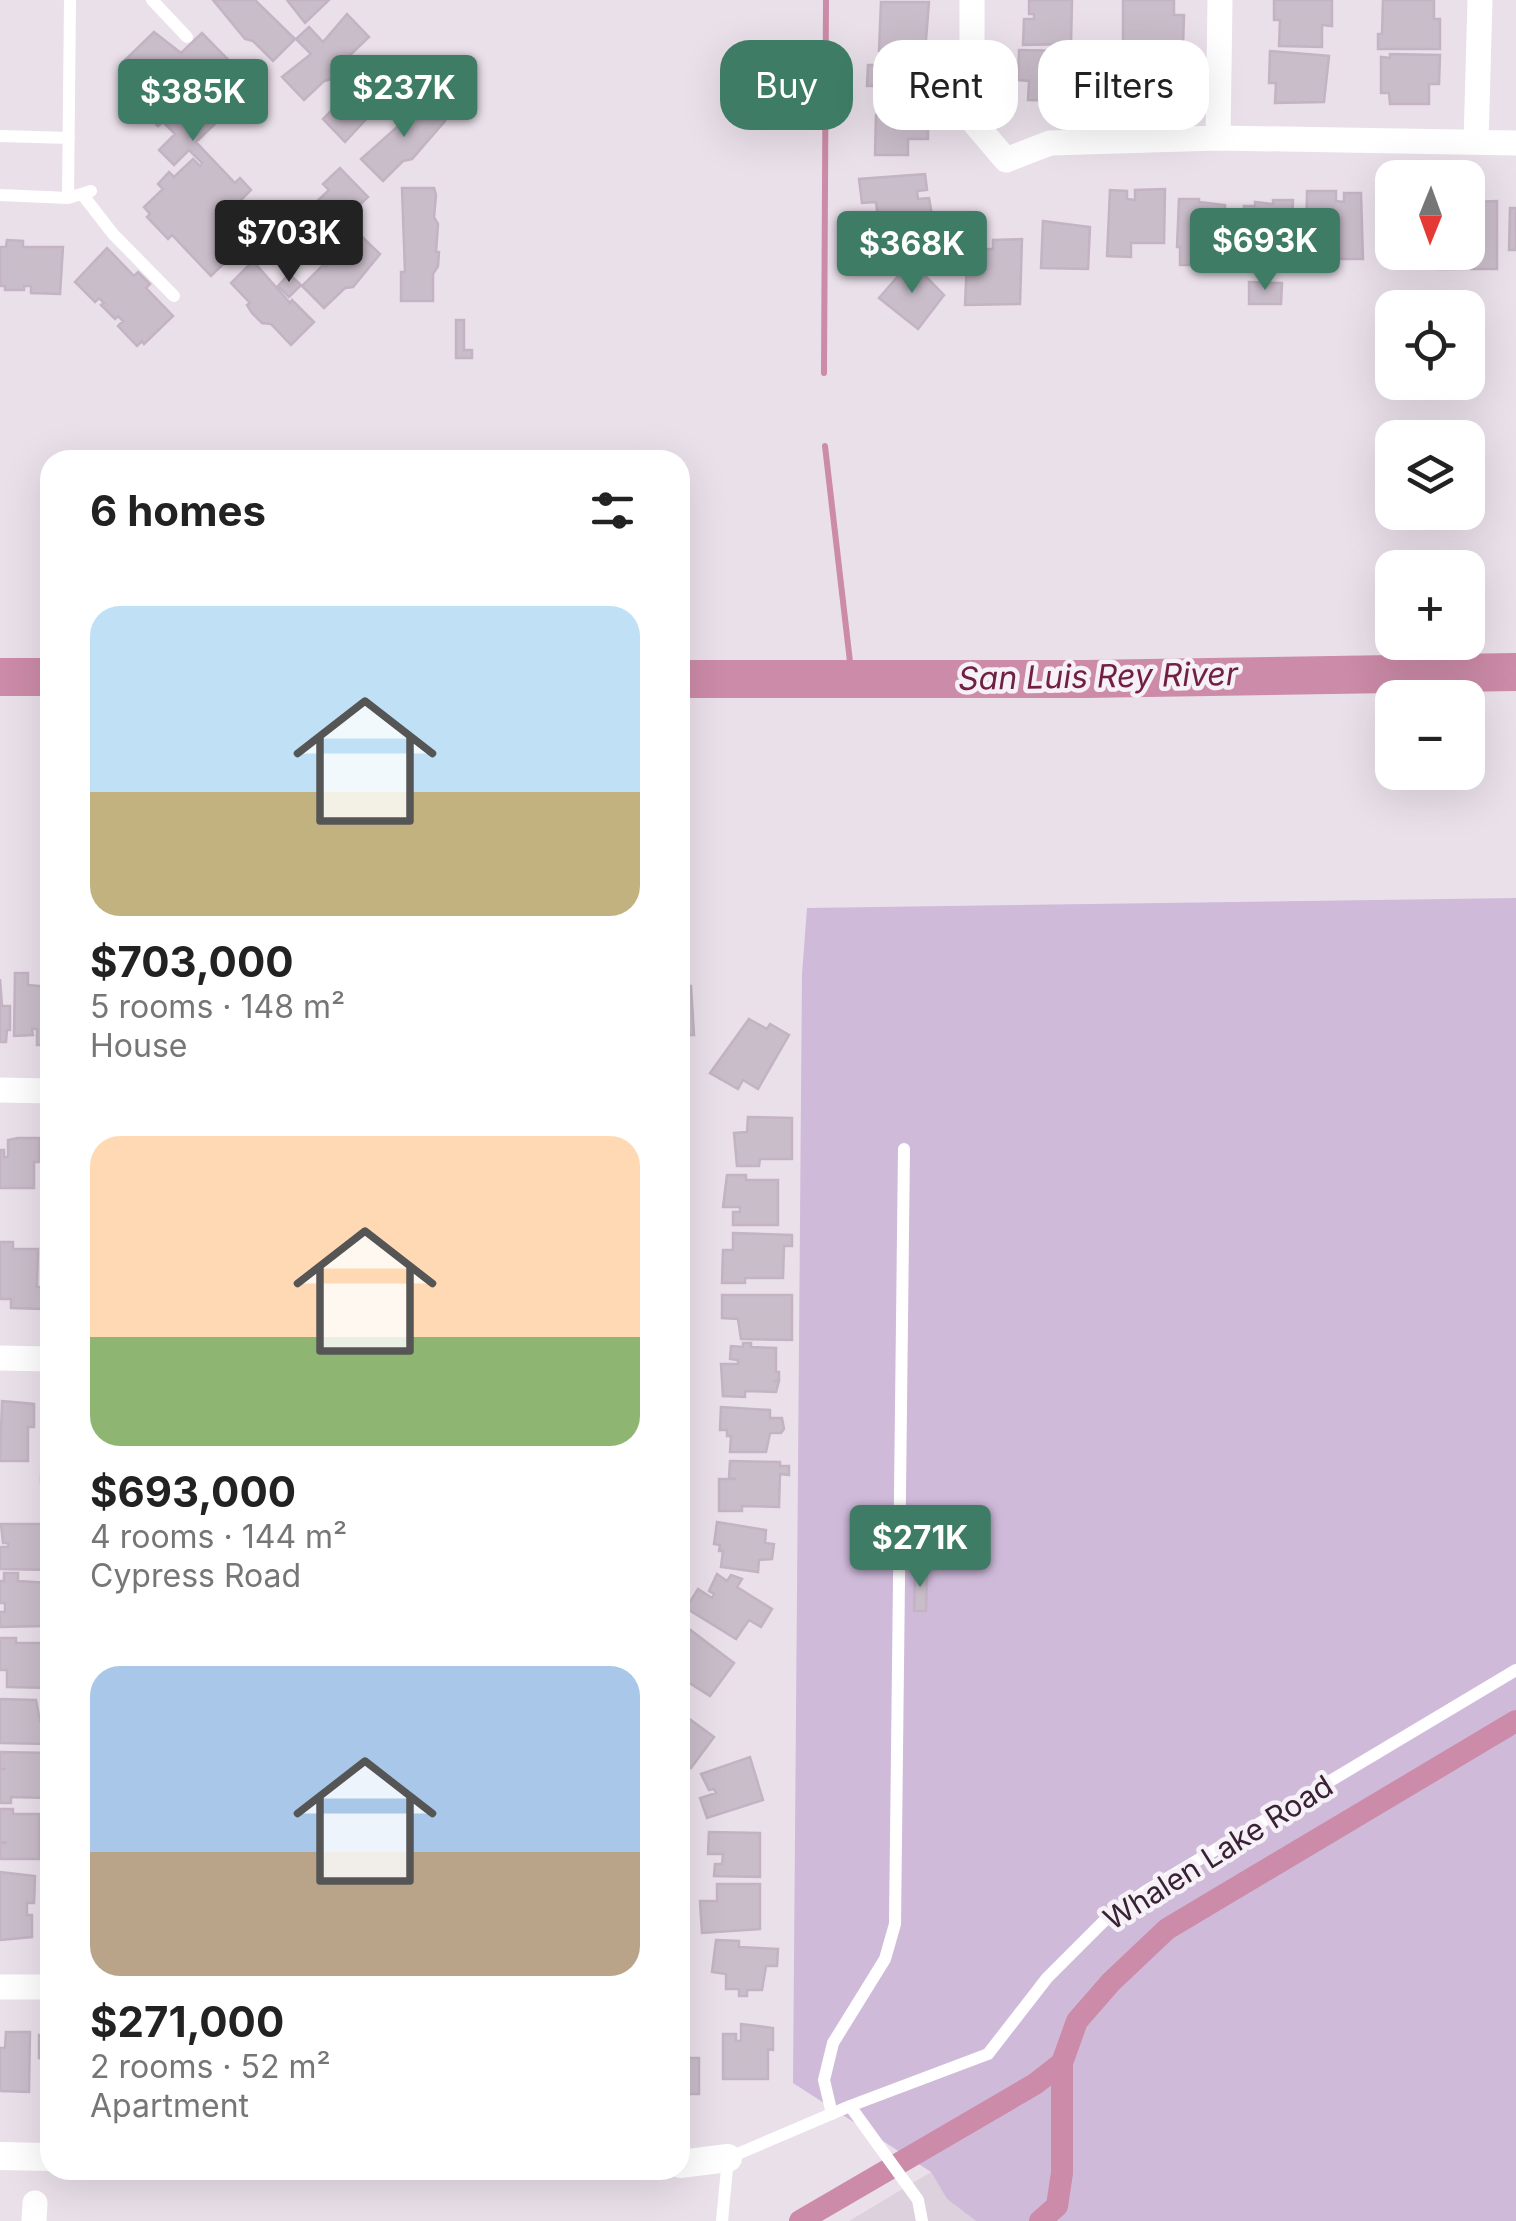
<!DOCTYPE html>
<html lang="en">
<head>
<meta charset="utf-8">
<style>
	body { margin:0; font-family:Inter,sans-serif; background:#f6f6f6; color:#222; height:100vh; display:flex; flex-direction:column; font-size:38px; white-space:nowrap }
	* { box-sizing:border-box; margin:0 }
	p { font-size:32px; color:#767676 }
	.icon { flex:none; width:55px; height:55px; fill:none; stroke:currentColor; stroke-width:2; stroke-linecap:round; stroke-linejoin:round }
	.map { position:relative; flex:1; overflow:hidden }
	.drawer { position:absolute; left:40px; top:450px; width:650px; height:1730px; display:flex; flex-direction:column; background:#fff; border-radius:30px; box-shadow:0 10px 40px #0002 }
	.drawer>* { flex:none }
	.guide { position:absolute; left:720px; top:40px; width:645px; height:90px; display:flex; gap:20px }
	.needle { width:65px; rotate:181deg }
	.tools { position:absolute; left:1375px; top:160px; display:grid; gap:20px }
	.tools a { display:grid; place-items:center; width:110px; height:110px; border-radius:20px; background:#fff; box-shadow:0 10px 40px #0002; font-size:50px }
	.price { position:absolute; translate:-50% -85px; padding:0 22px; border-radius:10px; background:#3e7c66; color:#fff; font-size:32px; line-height:65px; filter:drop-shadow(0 2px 5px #0008) }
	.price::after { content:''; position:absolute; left:50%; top:60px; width:30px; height:22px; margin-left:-15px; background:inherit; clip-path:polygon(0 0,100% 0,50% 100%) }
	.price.current { background:#222; color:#fff }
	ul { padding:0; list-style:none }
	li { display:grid; align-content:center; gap:20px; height:530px; padding:0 50px }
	li span { display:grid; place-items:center; height:310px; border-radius:30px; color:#555 }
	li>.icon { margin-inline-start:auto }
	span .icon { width:180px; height:180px; fill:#fffc; stroke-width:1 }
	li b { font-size:42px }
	h2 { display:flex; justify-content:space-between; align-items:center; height:120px; padding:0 50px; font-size:42px }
	.pill { padding:0 35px; border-radius:30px; background:#fff; box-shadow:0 10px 40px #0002; font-size:35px; line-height:90px }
	.pill.current { background:#3e7c66; color:#fff }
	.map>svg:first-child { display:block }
</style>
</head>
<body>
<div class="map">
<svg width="1516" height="2221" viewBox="0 0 1516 2221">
	<rect width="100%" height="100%" fill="#eae0ea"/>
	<!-- built -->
	<path fill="#ddd1de" d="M931 2172 947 2199 976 2221H849Z"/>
	<!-- green -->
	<path fill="#cfbada" d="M1516 898V2221H976L947 2199 931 2172 793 2083 802 974 807 908Z"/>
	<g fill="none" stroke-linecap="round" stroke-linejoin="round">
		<!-- stream -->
		<path stroke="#cc8ba8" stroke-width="6" d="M824 373 826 0
			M825 446 852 679"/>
		<!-- canal -->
		<path stroke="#cc8ba8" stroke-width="22" d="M800 2221 1035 2084 1062 2063
			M1040 2221 1057 2206 1062 2173V2063L1077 2021 1111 1982 1167 1929 1516 1721"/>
		<!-- river -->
		<path stroke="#cc8ba8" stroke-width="38" d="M0 677H50
			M680 679H1086L1516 672"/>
	</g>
	<!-- building -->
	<path fill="#cabdca" stroke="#c3b3c3" stroke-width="2.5" d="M213 0H255L295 39 273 61 253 41 245 39Z
		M287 0H329L305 23Z
		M1029 0H1072L1071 44 1023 45 1024 19H1034V14H1029Z
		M1123 0H1174V15H1184L1183 46 1123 43Z
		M1274 0H1332V26L1322 25V47L1279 46 1280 20H1274Z
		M1383 0H1434V19H1440V49H1378V34H1382Z
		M881 2H929L925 52 879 51Z
		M347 14 369 37 349 56 347 67 335 78 324 81 304 100 282 77 311 54 296 39 309 27 323 42Z
		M154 32 181 53 202 33 254 86 234 104 238 109 226 121 222 117 196 142 235 183 240 178 251 190 227 214 250 238 211 276 172 235 168 239 147 217 150 214 144 207 163 189 158 184 169 172 174 177 193 159 200 166 202 163 189 150 174 165 159 150 175 134 163 122 158 126 146 114 154 106 134 85 136 83 130 77 134 73 123 62Z
		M1121 48V62L1097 59V49Z
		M1019 50 1068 51V69L1079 70 1078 94H1068L1067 101 1028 100 1029 81 1018 80Z
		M1270 51 1329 56 1324 102 1275 103 1276 83H1269Z
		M1183 52V85H1177L1178 101 1140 102V107H1123V102H1117V76H1122V53Z
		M1390 54 1440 55 1439 84H1429V104H1390L1389 93H1381V57L1390 58Z
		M878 58 918 59 917 79H927V110L878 107V86H867L868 65H878Z
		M385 59 407 82 386 102 384 100 345 142 323 119 343 99 345 91 355 81 364 79Z
		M423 98 445 121 412 159 403 161 383 181 361 159 404 121 402 119Z
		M876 115H928V139H908V155H875Z
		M340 168 368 197 330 233 328 231 290 273 268 250 288 230 290 221 300 212 307 207 309 209 329 190 323 184Z
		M925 174 927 190 917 191 918 199 929 198 934 227 880 234 876 202 862 203 859 179Z
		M402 188H434L436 195 434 217 438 224 436 252H439L438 266 433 274V301H401V272H405Z
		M1165 189 1164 243H1131V257L1107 256 1110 190 1127 191V199L1135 200V190Z
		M1307 191H1336V201L1344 202V193H1361L1363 259H1339V245H1306Z
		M1387 194H1392V240H1377V198L1388 197Z
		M1179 199H1199V202L1225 205V247H1199V265H1180V247H1177Z
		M1273 200H1293L1291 248 1243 247 1244 206H1255V202L1273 204Z
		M1497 201V269H1438V255L1442 252H1468V202Z
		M1510 208H1516V250H1509Z
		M1043 221 1090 227 1088 269 1041 268Z
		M357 232 380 254 353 287 345 288 324 308 302 286 323 265 326 267Z
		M1022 239 1020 304 965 305 968 240H985V249H993V240Z
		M7 240 23 241V247H63L60 294 31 293V286H24V290H5V286H0V247H6Z
		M107 248 134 276 138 272 150 284 146 288 173 316 144 344 142 341 137 346 118 326 123 321 118 316 115 319 101 305 104 303 99 298 95 302 75 282Z
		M253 261 290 303 292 300 314 322 291 345 271 324 262 323 252 313 247 305 250 303 231 283Z
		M911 261 944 295 918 329 879 298Z
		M289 274 301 285 289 297 278 286Z
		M1249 282 1282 283 1281 304H1249Z
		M456 320H464V350H472V358H456Z
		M15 973H28V985L50 987V1045H37V1029H32L33 1035 14 1036Z
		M0 979 2 1006H10V1030H7L6 1042H0Z
		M680 986H691L694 1035H680Z
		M749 1019 767 1029 770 1024 789 1035 758 1089 743 1080 738 1089 710 1073Z
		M748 1117 792 1118V1159H760L759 1166H737L734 1133 747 1132Z
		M18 1138H39V1162H34V1188H0V1150H4V1157H8V1140Z
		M727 1175H746V1180H778V1225H733V1212H740V1207H723Z
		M733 1233 792 1235V1246H784L783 1278H745V1283H722L723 1250H733Z
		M0 1242H13V1249H38L37 1287H43L42 1309 11 1308V1299H0Z
		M722 1295H792V1340L741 1339 738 1319 722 1318Z
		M743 1343H751V1347L776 1348V1372H779V1379L776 1381H779L776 1392 745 1391V1397L723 1396 721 1364H738V1360L730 1359 731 1346 743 1347Z
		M2 1401 34 1404V1427H28V1461H0Z
		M721 1407 770 1410V1418H782L784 1429 781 1433H770L766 1452H730L731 1436H727V1430H720Z
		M42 1432H50V1482H41Z
		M730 1461 780 1462V1466H789V1475L780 1474 779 1507 742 1506V1511H719V1479H736L729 1478Z
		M717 1522 766 1530 765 1543 774 1544 772 1559 759 1560 758 1572 721 1567 723 1551H719L720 1545 714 1544Z
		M1 1524H50V1570L0 1569V1547H8V1543H3Z
		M915 1570H927L926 1611H914Z
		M4 1573H18V1581L50 1583V1613L43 1614V1626L0 1627V1612H5V1603H0V1581H4Z
		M717 1574 727 1581 731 1575 742 1579 737 1587 772 1609 761 1627 749 1620 736 1639 686 1608 698 1589 712 1598 714 1594 709 1591Z
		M680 1622 734 1663 710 1696 680 1677Z
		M0 1638H16V1643H50V1688L7 1687V1670H0Z
		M0 1699 36 1700 40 1721 50 1722V1744L0 1743Z
		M680 1712 714 1737 691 1768 680 1759 683 1753 680 1754Z
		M0 1752 49 1753V1798L11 1797V1803H0V1769H6H0Z
		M750 1757 763 1800 707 1818 700 1798 716 1793 714 1789 709 1790 701 1774Z
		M0 1809H13V1814H39V1859H0V1843H7L0 1841Z
		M709 1832 760 1833V1877L714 1876 715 1864H722L723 1854H708Z
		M0 1872 35 1876 34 1903H27V1915H32V1937L0 1940Z
		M717 1884H760V1929L702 1933 700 1901H717Z
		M716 1940 739 1941V1947L778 1949 777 1966H766L762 1990H747V1996H739V1989H726V1974L712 1972Z
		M741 2024 773 2028V2050L768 2049V2079H723V2034H736V2041H741Z
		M6 2032H30L29 2092 0 2091V2048H5Z
		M39 2035H50V2093L44 2092 45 2058H39Z
		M680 2055 683 2058H699V2094H686V2110H680Z"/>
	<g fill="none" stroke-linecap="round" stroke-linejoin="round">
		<!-- service -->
		<path stroke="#fff" stroke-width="12" d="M152 0 187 37
			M0 136 69 138
			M82 194 113 234 174 296
			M0 195 68 198 91 191
			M68 198 70 0
			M850 2106 918 2200 922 2221
			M832 2114 824 2080 833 2043 885 1959 895 1924 904 1149
			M722 2221 728 2158 850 2106 988 2054 1047 1978 1106 1919 1146 1891 1516 1670"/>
		<!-- minor -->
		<path stroke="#fff" stroke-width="25" d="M972 0V120L1006 160 1050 143 1218 138 1516 143
			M1218 138 1220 0
			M1476 142 1480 0
			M0 1090 50 1091
			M0 1358 50 1359
			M0 1987H50
			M34 2221 35 2203"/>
		<!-- tertiary -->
		<path stroke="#fff" stroke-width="28" d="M0 2156 50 2157
			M680 2164 728 2158"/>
	</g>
	<g text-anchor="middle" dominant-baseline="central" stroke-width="9" stroke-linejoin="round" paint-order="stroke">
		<!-- street labels -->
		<g font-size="30" fill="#392236" stroke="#f6f0f7">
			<text transform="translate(1218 1852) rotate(-32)">Whalen Lake Road</text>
		</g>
		<!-- water labels -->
		<g font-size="32" font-style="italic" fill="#712043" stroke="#f6f0f7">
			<text transform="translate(1098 676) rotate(-1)">San Luis Rey River</text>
		</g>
	</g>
</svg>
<div class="tools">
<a><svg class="needle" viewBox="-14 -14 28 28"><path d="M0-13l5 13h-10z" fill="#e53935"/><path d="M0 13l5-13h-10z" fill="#767676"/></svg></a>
<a><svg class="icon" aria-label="locate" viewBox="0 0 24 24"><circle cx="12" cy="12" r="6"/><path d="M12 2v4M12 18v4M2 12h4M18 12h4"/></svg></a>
<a><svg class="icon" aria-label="layers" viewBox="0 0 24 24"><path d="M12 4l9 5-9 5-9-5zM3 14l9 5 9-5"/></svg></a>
<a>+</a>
<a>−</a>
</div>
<b class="price" style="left:404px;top:140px">$237K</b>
<b class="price" style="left:193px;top:144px">$385K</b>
<b class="price current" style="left:289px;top:285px">$703K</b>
<b class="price" style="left:1265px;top:293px">$693K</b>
<b class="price" style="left:912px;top:296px">$368K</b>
<b class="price" style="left:920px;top:1590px">$271K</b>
<div class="guide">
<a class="pill current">Buy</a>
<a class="pill">Rent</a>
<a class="pill">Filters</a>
</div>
<section class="drawer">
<h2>6 homes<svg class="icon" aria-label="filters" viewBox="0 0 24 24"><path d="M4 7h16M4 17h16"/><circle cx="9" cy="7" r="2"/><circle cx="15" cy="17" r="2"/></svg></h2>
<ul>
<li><span style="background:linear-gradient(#bfe0f5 60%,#c2b280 0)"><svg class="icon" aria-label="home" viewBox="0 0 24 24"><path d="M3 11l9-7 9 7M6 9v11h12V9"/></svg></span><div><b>$703,000</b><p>5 rooms · 148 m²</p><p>House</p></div></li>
<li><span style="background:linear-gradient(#ffd9b3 65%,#8fb573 0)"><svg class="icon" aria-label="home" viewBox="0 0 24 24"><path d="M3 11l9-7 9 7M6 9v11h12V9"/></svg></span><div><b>$693,000</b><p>4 rooms · 144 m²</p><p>Cypress Road</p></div></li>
<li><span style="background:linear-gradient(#a9c7e8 60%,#b9a48a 0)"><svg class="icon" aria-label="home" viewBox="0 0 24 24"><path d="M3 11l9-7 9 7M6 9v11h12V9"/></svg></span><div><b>$271,000</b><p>2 rooms · 52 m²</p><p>Apartment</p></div></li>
</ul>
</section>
</div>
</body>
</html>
